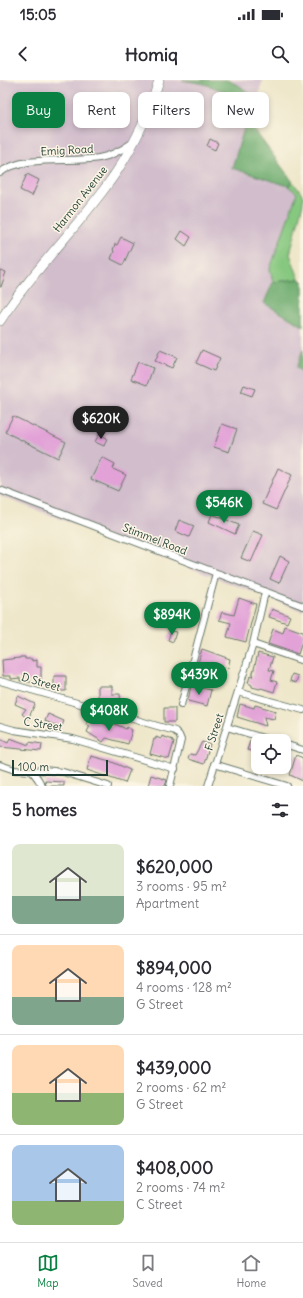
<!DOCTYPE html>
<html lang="en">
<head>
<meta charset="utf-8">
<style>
	body { margin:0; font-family:Delius,sans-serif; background:#f2f2f3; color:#2b2b33; height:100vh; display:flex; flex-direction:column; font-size:15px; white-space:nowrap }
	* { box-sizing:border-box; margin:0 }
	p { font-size:13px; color:#7c7c81 }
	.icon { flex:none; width:22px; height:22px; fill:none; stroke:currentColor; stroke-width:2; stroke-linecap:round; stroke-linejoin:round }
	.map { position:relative; height:706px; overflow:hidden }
	.drawer { display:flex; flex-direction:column; background:#fff; flex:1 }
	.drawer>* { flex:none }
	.guide { position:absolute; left:12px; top:12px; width:279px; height:36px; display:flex; gap:8px }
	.controls { position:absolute; left:251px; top:654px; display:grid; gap:8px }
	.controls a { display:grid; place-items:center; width:40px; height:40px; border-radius:8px; background:#fff; box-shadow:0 2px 6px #0003; font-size:20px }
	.scale { position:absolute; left:12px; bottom:10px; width:96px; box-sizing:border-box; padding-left:4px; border:2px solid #1f3d34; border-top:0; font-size:11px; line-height:14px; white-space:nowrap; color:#1f3d34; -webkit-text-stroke:3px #fcf5e5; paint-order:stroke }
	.price { position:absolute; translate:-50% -34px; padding:0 9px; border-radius:14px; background:#0b8043; color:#fff; font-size:13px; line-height:26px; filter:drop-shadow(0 1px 2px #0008) }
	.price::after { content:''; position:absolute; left:50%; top:24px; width:12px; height:9px; margin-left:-6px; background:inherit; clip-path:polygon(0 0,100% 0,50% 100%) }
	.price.active { background:#222; color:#fff }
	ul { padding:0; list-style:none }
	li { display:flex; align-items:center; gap:12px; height:100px; padding:0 12px }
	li+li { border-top:1px solid #e1e1e2 }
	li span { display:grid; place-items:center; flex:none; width:112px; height:80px; border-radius:8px; color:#555 }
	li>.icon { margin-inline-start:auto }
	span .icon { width:48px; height:48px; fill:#fffc; stroke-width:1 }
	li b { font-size:17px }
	h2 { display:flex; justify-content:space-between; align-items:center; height:48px; padding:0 12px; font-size:17px }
	.pill { padding:0 14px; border-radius:8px; background:#fff; box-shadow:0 2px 6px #0003; font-size:14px; line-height:36px }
	.pill.active { background:#0b8043; color:#fff }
	.status { display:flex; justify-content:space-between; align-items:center; height:28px; padding:0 20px; background:#fff; direction:ltr }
	.status svg { height:11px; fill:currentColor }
	header { display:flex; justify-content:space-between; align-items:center; height:52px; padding:0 12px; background:#fff; font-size:18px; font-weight:800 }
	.tabs { display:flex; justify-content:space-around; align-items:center; height:56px; border-top:1px solid #e1e1e2; background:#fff; font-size:11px; color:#7c7c81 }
	.tabs a { display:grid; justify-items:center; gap:2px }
	.tabs .active { color:#0b8043 }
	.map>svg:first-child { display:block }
</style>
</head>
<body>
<div class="status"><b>15:05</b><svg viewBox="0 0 49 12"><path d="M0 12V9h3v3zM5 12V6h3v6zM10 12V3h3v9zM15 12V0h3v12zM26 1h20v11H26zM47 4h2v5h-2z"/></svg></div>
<header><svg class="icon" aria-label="back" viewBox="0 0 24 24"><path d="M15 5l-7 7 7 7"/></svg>Homiq<svg class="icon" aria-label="search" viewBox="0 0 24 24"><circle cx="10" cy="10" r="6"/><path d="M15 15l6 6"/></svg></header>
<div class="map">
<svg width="303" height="706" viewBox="0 0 303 706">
	<rect width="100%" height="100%" fill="#fcf5e5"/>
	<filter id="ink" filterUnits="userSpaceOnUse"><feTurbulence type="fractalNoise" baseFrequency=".025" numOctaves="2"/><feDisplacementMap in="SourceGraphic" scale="8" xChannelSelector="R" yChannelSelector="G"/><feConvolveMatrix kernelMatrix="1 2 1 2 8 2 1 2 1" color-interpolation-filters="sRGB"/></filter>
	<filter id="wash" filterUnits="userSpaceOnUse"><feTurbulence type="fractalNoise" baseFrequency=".012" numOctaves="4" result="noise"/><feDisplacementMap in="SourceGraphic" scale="16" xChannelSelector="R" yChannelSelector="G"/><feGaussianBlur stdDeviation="0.9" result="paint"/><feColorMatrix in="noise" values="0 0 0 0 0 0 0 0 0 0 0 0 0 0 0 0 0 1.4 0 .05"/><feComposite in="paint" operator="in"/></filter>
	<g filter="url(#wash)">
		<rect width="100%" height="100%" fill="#eee7ca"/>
		<!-- industrial -->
		<path fill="#d1bdcc" d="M0 0H182L205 4 252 22 232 88 288 106 297 113 270 189 273 202 264 222 303 246V270L296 288 303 292V531L0 416Z
			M227 0H263L257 20 240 6Z"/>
		<!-- green -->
		<path fill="#87c880" stroke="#53825a" d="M293 102 303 116V123L290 174 299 199 273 202 270 189 297 113 288 106Z"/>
		<!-- forest -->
		<path fill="#6dac6e" stroke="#467451" d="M182 0H227L240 6 257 20 250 44 293 102 288 106 232 88 252 22 205 4Z
			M299 199 303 201V246L264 223 273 202Z
			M303 270V292L296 288Z"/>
		<g id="blocks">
			<!-- building -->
			<path fill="#e2a2d7" d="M210 59 218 63 215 70 207 66Z
				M27 94 39 100 32 116 20 110Z
				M182 151 191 157 186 166 177 159Z
				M121 157 133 163 123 185 111 179 114 171 113 170 115 164 117 165Z
				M0 190 6 192 1 207H0Z
				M160 270 177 277 172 288 155 281Z
				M202 270 220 278 214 291 196 283Z
				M138 282 153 288 147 305 131 299Z
				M244 305 255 309 252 316 241 312Z
				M13 336 66 362 58 378 5 352Z
				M222 344 237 349 229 372 214 367Z
				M99 354 107 358 104 366 95 362Z
				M102 377 115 384 113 389 126 395 118 411 91 399Z
				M278 388 292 395 276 430 262 424Z
				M212 434 239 445 235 454 209 442Z
				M179 440 194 446 189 457 175 451Z
				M253 451 263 455 251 482 241 478Z
				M280 476 289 481 279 503 270 499Z
				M239 518 256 524 246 562 227 557 231 543 219 540 222 532 234 535Z
				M272 529 290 536 287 543 269 537Z
				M285 546 303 552V559L298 574 268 564 273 549 283 553Z
				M171 551 176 552 173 562 168 560Z
				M202 569 230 579 228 588 218 585 213 602 194 597Z
				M258 573 273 577 269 590 274 591 271 600 277 602 274 612 261 608 260 609 252 607V605L248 603 250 596 252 597Z
				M20 577H25V579H32V581L37 580V587H41V602H27V601H20V598L11 599V596H3L2 580 20 578Z
				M292 594 298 596 296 603 290 601Z
				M54 596H66V611H54Z
				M98 606H112V614H120L121 626 98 624Z
				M191 606 211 610 207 626 188 621Z
				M18 616 35 624 28 639 22 634 26 629 15 624Z
				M240 624 254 628 255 625 276 631 274 639 264 637 266 646 237 637Z
				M164 628H175V642H164Z
				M48 634 64 641 61 648 45 641Z
				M90 637 111 647 113 643 126 649 127 647 132 650 128 664 106 658 103 662 87 652 90 646 86 645Z
				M162 656 173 660V662H174L169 679 150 674 154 659H156V657L161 659Z
				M10 658 29 665V662L42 664 41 671 0 667V659L8 663Z
				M250 661 258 664V672L247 670Z
				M202 662 210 664 204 684 188 679 190 674 195 675Z
				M296 675 303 678V701L290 695Z
				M91 676 110 681 130 690 125 703 87 690Z
				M151 695 167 700 165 706H148Z
				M45 701 64 702V706H46Z"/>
		</g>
	</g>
	<g filter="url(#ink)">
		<use href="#blocks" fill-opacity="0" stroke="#677868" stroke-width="1"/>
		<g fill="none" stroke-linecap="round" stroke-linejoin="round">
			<!-- minor casing -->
			<g stroke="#677868" stroke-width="8">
				<path id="minor" d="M0 93C23 74 71 83 99 78 111 76 122 70 132 63
					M0 410 303 526
					M253 564 303 581
					M0 601 175 651 179 655 181 660 170 706
					M238 612 303 630
					M181 625 216 493
					M0 646 14 650 73 659 175 689
					M227 647 273 661
					M284 664 303 670
					M214 684 287 706
					M0 685 15 690 32 691 44 690 63 692 108 706
					M32 691 38 699 42 706
					M208 706 253 564 265 512"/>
			</g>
			<!-- secondary casing -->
			<g stroke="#677868" stroke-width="10">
				<path id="secondary" d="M0 241C35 187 82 144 117 91 135 63 150 32 159 0"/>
			</g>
			<!-- minor -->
			<use href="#minor" stroke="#fff" stroke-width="6"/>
			<!-- secondary -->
			<use href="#secondary" stroke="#fff" stroke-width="9"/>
		</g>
	</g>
	<g text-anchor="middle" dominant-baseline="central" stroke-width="3" stroke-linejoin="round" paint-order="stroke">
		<!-- street labels -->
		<g font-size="11" fill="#1f3d34" stroke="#fcf5e5">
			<text transform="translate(67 70) rotate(-3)">Emig Road</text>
			<text transform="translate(80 119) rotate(-52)">Harmon Avenue</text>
			<text transform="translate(155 459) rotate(21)">Stimmel Road</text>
			<text transform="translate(41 602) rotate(16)">D Street</text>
			<text transform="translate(43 644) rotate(9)">C Street</text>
			<text transform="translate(214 652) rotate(-72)">F Street</text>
		</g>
	</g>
</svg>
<div class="controls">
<a><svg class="icon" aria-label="locate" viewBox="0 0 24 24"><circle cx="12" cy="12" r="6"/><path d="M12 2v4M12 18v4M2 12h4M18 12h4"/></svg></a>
</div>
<div class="scale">100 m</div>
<b class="price active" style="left:101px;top:360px">$620K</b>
<b class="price" style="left:224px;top:444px">$546K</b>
<b class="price" style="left:172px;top:556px">$894K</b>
<b class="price" style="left:199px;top:616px">$439K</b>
<b class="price" style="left:109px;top:652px">$408K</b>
<div class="guide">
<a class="pill active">Buy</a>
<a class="pill">Rent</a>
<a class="pill">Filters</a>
<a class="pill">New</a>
</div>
</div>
<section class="drawer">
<h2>5 homes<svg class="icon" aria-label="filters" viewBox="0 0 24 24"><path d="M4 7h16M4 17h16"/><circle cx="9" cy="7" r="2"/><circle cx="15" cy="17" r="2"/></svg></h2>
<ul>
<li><span style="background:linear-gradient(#dfe7d0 65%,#7fa58c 0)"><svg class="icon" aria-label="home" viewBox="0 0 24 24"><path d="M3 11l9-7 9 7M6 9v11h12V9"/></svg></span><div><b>$620,000</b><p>3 rooms · 95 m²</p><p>Apartment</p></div></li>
<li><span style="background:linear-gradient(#ffd9b3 65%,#7fa58c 0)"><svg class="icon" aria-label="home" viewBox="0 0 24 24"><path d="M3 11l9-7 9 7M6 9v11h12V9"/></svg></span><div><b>$894,000</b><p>4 rooms · 128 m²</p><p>G Street</p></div></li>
<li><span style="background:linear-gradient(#ffd9b3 60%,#8fb573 0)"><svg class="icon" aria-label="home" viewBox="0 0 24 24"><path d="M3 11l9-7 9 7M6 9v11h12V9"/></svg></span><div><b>$439,000</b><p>2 rooms · 62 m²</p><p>G Street</p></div></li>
<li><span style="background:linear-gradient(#a9c7e8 70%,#8fb573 0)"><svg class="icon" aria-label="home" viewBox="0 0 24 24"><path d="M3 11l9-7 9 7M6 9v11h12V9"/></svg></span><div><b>$408,000</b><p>2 rooms · 74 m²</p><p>C Street</p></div></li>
</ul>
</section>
<nav class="tabs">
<a class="active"><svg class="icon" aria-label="map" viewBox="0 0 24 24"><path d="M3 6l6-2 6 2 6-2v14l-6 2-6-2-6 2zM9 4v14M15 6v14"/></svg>Map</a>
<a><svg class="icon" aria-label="saved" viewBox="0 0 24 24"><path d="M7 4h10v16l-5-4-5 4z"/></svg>Saved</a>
<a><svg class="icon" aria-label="home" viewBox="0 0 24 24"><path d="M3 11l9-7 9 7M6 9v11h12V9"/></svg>Home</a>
</nav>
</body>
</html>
